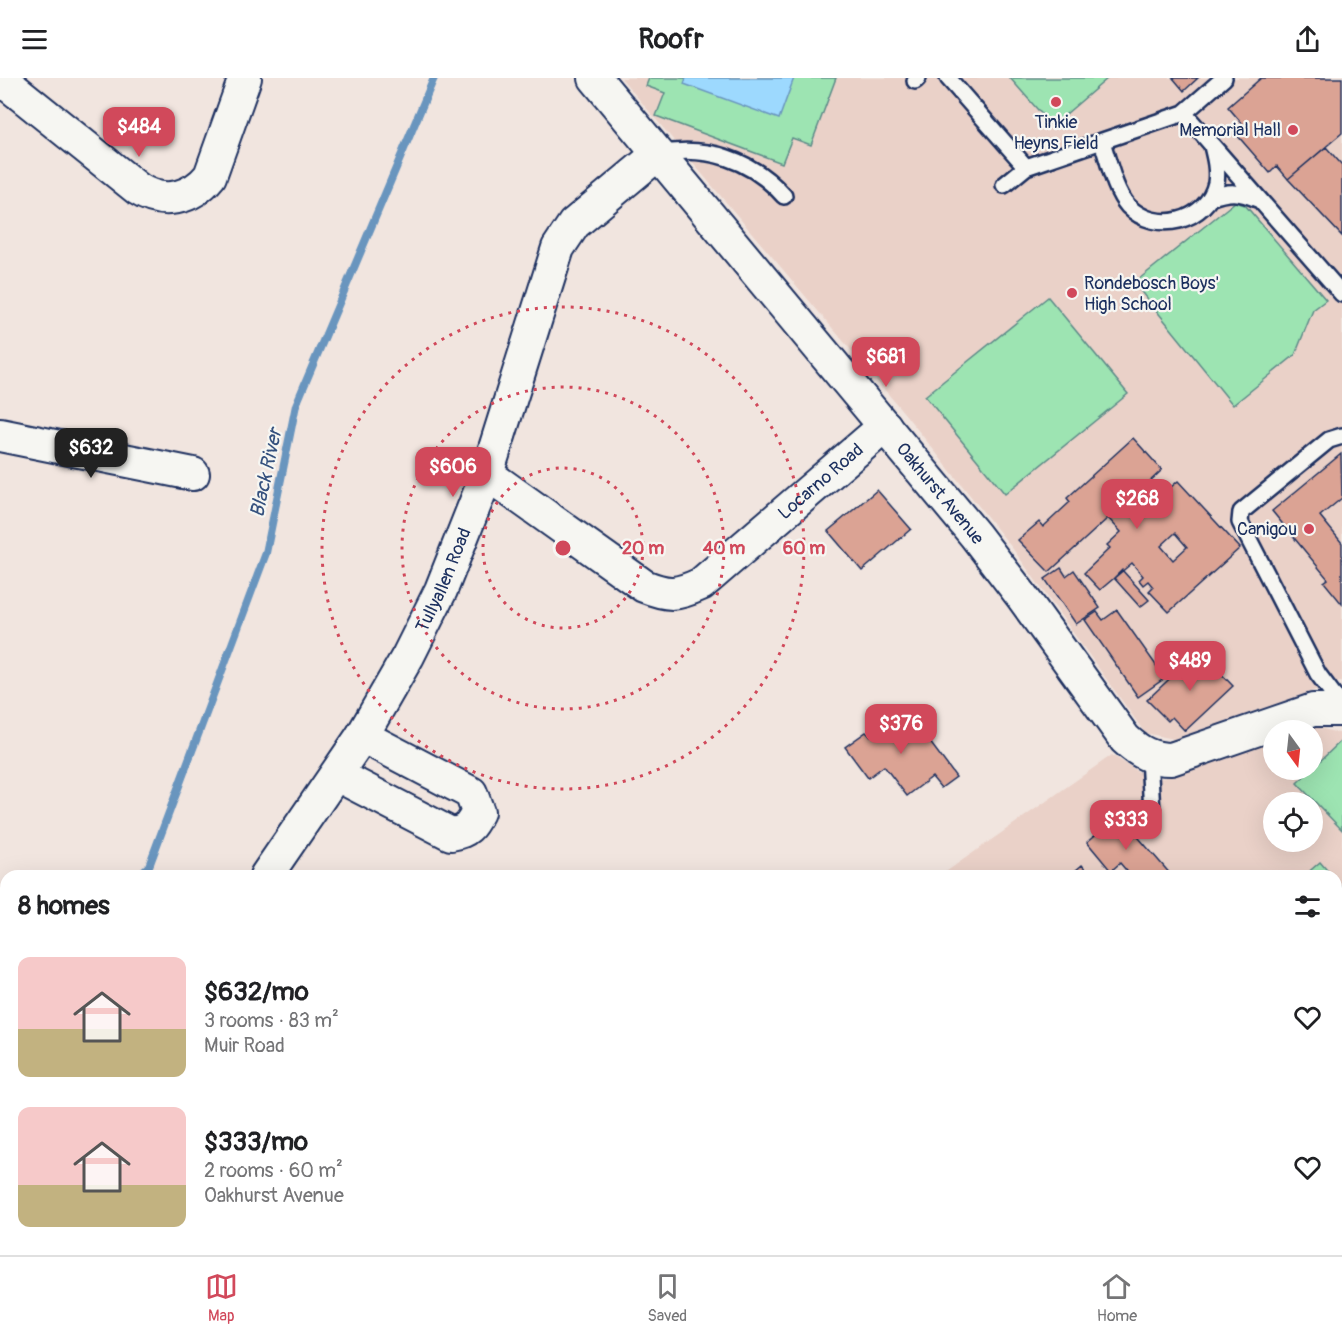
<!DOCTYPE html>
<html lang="en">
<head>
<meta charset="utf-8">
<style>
	body { margin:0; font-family:Pangolin,sans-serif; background:#f2f2f2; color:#202124; height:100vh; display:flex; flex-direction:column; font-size:22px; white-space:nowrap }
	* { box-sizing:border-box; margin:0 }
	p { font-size:20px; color:#757577 }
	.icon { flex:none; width:33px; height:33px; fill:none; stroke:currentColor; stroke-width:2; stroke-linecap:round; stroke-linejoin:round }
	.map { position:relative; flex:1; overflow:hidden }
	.panel { position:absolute; left:0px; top:792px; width:1342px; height:386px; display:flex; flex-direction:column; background:#fff; border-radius:18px 18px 0 0; box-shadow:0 6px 24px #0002 }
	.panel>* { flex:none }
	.needle { width:39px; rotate:165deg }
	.buttons { position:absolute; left:1263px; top:642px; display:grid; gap:12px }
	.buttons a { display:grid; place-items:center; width:60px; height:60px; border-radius:50%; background:#fff; box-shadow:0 6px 24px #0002; font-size:30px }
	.price { position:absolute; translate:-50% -51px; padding:0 14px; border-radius:12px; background:#d1495b; color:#fff; font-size:20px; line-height:39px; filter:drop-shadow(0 2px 3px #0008) }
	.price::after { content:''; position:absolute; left:50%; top:36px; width:18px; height:14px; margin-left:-9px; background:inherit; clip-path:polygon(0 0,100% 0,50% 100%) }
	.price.on { background:#222; color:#fff }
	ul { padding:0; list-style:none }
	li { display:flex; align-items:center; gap:18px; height:150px; padding:0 18px }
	li span { display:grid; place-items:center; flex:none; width:168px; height:120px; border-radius:12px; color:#555 }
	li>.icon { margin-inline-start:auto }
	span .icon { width:72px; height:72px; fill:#fffc; stroke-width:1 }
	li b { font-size:26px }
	h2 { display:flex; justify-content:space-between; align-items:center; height:72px; padding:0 18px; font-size:26px }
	header { display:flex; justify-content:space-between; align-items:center; height:78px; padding:0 18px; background:#fff; font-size:27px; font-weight:700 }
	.menu { display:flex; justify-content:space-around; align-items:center; height:84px; border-top:2px solid #e0e0e0; background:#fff; font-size:16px; color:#757577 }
	.menu a { display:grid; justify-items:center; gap:3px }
	.menu .on { color:#d1495b }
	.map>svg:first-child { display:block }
</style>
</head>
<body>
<header><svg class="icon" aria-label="menu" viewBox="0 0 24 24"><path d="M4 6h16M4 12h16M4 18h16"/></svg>Roofr<svg class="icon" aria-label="share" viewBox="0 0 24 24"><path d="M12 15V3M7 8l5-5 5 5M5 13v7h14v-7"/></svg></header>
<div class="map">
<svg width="1342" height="1177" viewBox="0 0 1342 1177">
	<rect width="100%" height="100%" fill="#f1e5df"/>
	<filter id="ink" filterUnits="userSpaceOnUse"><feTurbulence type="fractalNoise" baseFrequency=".0167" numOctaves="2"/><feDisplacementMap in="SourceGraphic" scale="12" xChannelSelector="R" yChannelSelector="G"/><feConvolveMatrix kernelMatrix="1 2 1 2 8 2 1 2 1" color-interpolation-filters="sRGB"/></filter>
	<g filter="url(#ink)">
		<!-- built -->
		<path fill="#ead1c8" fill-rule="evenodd" d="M621 0H1342V603L1174 661 1145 655 1013 471 905 336Z
			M1316 649 1342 656V1061L1337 1065 1336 798H940L1112 677 1142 696 1163 700 1273 663 1274 692H1312V652H1306ZM1274 724H1312V764H1274Z"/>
		<!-- green -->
		<path fill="#9de4b2" stroke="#5c8a88" stroke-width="1.5" d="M649 0H836L811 67 792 60 782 85 656 38 665 15 646 8Z
			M1010 0H1108L1052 48Z
			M1235 124 1245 127 1326 222 1313 232 1295 277 1233 327 1134 205Z
			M1048 219 1128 316 1005 416 925 318Z
			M1342 662V752L1297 705Z
			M1320 784 1332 798H1304Z
			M1337 803 1342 810V849L1337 854Z"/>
		<!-- water -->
		<path fill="#9dd9fe" stroke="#6995be" stroke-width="1.5" d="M686 0H794L779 41 684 6Z"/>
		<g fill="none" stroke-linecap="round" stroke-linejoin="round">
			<!-- stream -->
			<path stroke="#6995be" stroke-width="8" d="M138 798 149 788 266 475 296 327 434 0
				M0 962 6 957"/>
		</g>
		<!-- building -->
		<path fill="#dba394" stroke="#1b2f5e" stroke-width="1.5" fill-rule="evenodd" d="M1173 0H1198L1184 13Z
			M1261 0H1342V55L1288 101 1277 88 1270 95 1237 57 1246 50 1228 29Z
			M1326 69 1342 87V158L1288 101Z
			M1133 360 1162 392 1132 420 1144 433 1178 403 1240 470 1169 534 1149 513 1153 509 1148 503 1143 507 1139 502 1143 498 1132 485 1100 512 1084 495 1110 470 1107 467 1121 454 1108 440 1049 494 1018 462 1039 444 1043 449 1070 424 1067 420ZM1175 455 1187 469 1173 482 1161 468Z
			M1341 376 1342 420 1320 438 1342 465V526L1324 504 1328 501 1272 433Z
			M877 412 911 451 862 493 828 453Z
			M1061 490 1066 498 1074 492 1100 530 1076 546 1045 501Z
			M1122 492 1149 522 1140 529 1114 500Z
			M1117 532 1165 600 1138 619 1085 542 1097 534 1103 542Z
			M1199 573 1233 608 1185 653 1172 639 1168 643 1147 622Z
			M906 632 956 699 941 710 932 699 907 718 884 688 868 700 845 669 866 654 870 658Z
			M1119 737 1172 798H1131L1120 785 1111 793 1087 764Z
			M1082 787 1091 798H1069Z"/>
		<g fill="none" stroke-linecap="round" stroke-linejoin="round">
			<!-- lane casing -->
			<g stroke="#1b2f5e" stroke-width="20">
				<path id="lane" d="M948 0 1026 89 1184 35 1224 0
					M915 3 918 0
					M1184 35 1342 216
					M1102 64C1109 84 1114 112 1128 128 1156 157 1207 144 1216 105 1218 92 1215 80 1212 68
					M658 76C707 67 751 81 784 118
					M1004 107 1026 89
					M1210 120C1228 113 1239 113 1257 121
					M1342 358 1329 362 1241 434 1240 444 1318 596 1342 628
					M1149 678 1152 735"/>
			</g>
			<!-- street casing -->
			<g stroke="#1b2f5e" stroke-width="36">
				<g id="street">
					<path d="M0 0 138 111C164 128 192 120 210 98L245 0"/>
					<path id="s1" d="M595 0 975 457 1021 517 1125 661C1139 674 1151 681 1171 681L1313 632H1342"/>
					<path d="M0 357 193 396"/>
					<path id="s2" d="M487 396 644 508C669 518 677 517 701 506L885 348"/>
					<path d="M337 697 451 756C467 754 471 748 478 734L471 715 362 658"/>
					<path id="s3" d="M266 798 362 658 408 578 441 512 487 396 558 170 574 146 658 76"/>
					<path d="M0 916 6 918"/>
					<path d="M1336 1081 1342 1077"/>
					<path d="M814 1172 830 1177"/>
					<path d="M1163 1172 1170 1177"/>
					<path d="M127 1177 129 1172"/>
					<path d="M437 1177 439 1172"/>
				</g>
			</g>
			<!-- lane -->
			<use href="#lane" stroke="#f6f6f2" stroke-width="15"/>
			<!-- street -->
			<use href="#street" stroke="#f6f6f2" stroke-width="32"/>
		</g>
	</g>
	<!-- distance rings -->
	<g fill="none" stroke="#d1495b" stroke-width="3" stroke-dasharray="3 6">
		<circle cx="563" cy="470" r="80"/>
		<circle cx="563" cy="470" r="161"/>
		<circle cx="563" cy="470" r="241"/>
	</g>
	<!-- markers -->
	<g fill="#d1495b" stroke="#f6f6f2" stroke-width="2">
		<circle cx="1056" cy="24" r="6"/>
		<circle cx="1293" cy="52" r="6"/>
		<circle cx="1072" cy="215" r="6"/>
		<circle cx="1309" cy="451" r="6"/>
	</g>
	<g text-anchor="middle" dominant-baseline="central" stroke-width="4.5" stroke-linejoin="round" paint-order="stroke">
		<!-- poi labels -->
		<g font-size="18" fill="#1b2f5e" stroke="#f6f6f2" text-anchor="end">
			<text x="1056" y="44" text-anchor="middle">Tinkie<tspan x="1056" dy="21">Heyns Field</tspan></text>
			<text x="1281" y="52">Memorial Hall</text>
			<text x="1084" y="205" text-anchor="start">Rondebosch Boys'<tspan x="1084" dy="21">High School</tspan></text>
			<text x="1297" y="451">Canigou</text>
		</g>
		<!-- street labels -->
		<g font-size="18" fill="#1b2f5e" stroke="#f6f6f2">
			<text stroke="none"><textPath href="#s2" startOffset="410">Locarno Road</textPath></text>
			<text stroke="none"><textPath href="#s1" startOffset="540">Oakhurst Avenue</textPath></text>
			<text stroke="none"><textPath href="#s3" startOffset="346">Tullyallen Road</textPath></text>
		</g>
		<!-- water labels -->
		<g font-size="20" font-style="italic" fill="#35517e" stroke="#f6f6f2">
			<text transform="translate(266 395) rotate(-78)">Black River</text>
		</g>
	</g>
	<circle cx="563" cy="470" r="9" fill="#d1495b" stroke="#f6f6f2" stroke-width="3"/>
	<g font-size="18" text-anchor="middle" font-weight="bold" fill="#d1495b" stroke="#f6f6f2" stroke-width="4.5" stroke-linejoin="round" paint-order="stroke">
		<text x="643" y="476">20 m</text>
		<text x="724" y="476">40 m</text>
		<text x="804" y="476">60 m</text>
	</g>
</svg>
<div class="buttons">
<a><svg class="needle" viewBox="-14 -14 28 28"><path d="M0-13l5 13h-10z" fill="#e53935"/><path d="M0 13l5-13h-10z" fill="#757577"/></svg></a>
<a><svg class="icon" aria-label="locate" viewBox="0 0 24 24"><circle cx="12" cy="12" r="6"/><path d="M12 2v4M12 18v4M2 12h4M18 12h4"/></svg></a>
</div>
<b class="price" style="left:139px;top:80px">$484</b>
<b class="price" style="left:886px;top:310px">$681</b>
<b class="price on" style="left:91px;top:401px">$632</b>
<b class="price" style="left:453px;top:420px">$606</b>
<b class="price" style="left:1137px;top:452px">$268</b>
<b class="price" style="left:1190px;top:614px">$489</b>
<b class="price" style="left:901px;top:677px">$376</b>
<b class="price" style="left:1126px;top:773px">$333</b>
<section class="panel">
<h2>8 homes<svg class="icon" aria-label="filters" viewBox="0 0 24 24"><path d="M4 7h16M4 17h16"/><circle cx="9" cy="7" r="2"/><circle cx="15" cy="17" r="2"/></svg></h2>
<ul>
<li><span style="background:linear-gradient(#f6c9c9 60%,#c2b280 0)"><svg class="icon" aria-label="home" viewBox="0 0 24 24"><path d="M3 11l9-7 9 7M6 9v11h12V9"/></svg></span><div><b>$632/mo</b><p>3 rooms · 83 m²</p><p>Muir Road</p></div><svg class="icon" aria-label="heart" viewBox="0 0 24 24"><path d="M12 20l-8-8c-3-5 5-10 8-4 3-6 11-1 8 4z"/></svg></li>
<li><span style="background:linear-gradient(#f6c9c9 65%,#c2b280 0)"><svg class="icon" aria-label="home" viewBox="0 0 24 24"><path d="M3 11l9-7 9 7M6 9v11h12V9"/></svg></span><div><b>$333/mo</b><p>2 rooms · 60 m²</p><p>Oakhurst Avenue</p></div><svg class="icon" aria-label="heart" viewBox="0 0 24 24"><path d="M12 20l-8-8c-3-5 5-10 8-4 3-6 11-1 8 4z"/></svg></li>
</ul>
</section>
</div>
<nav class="menu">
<a class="on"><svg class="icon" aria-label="map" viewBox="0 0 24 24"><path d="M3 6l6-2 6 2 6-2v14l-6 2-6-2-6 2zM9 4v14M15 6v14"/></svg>Map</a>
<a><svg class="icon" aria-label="saved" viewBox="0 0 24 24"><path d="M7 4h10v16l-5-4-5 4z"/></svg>Saved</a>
<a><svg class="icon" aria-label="home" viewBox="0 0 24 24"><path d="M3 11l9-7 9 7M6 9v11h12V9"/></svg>Home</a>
</nav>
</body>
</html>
